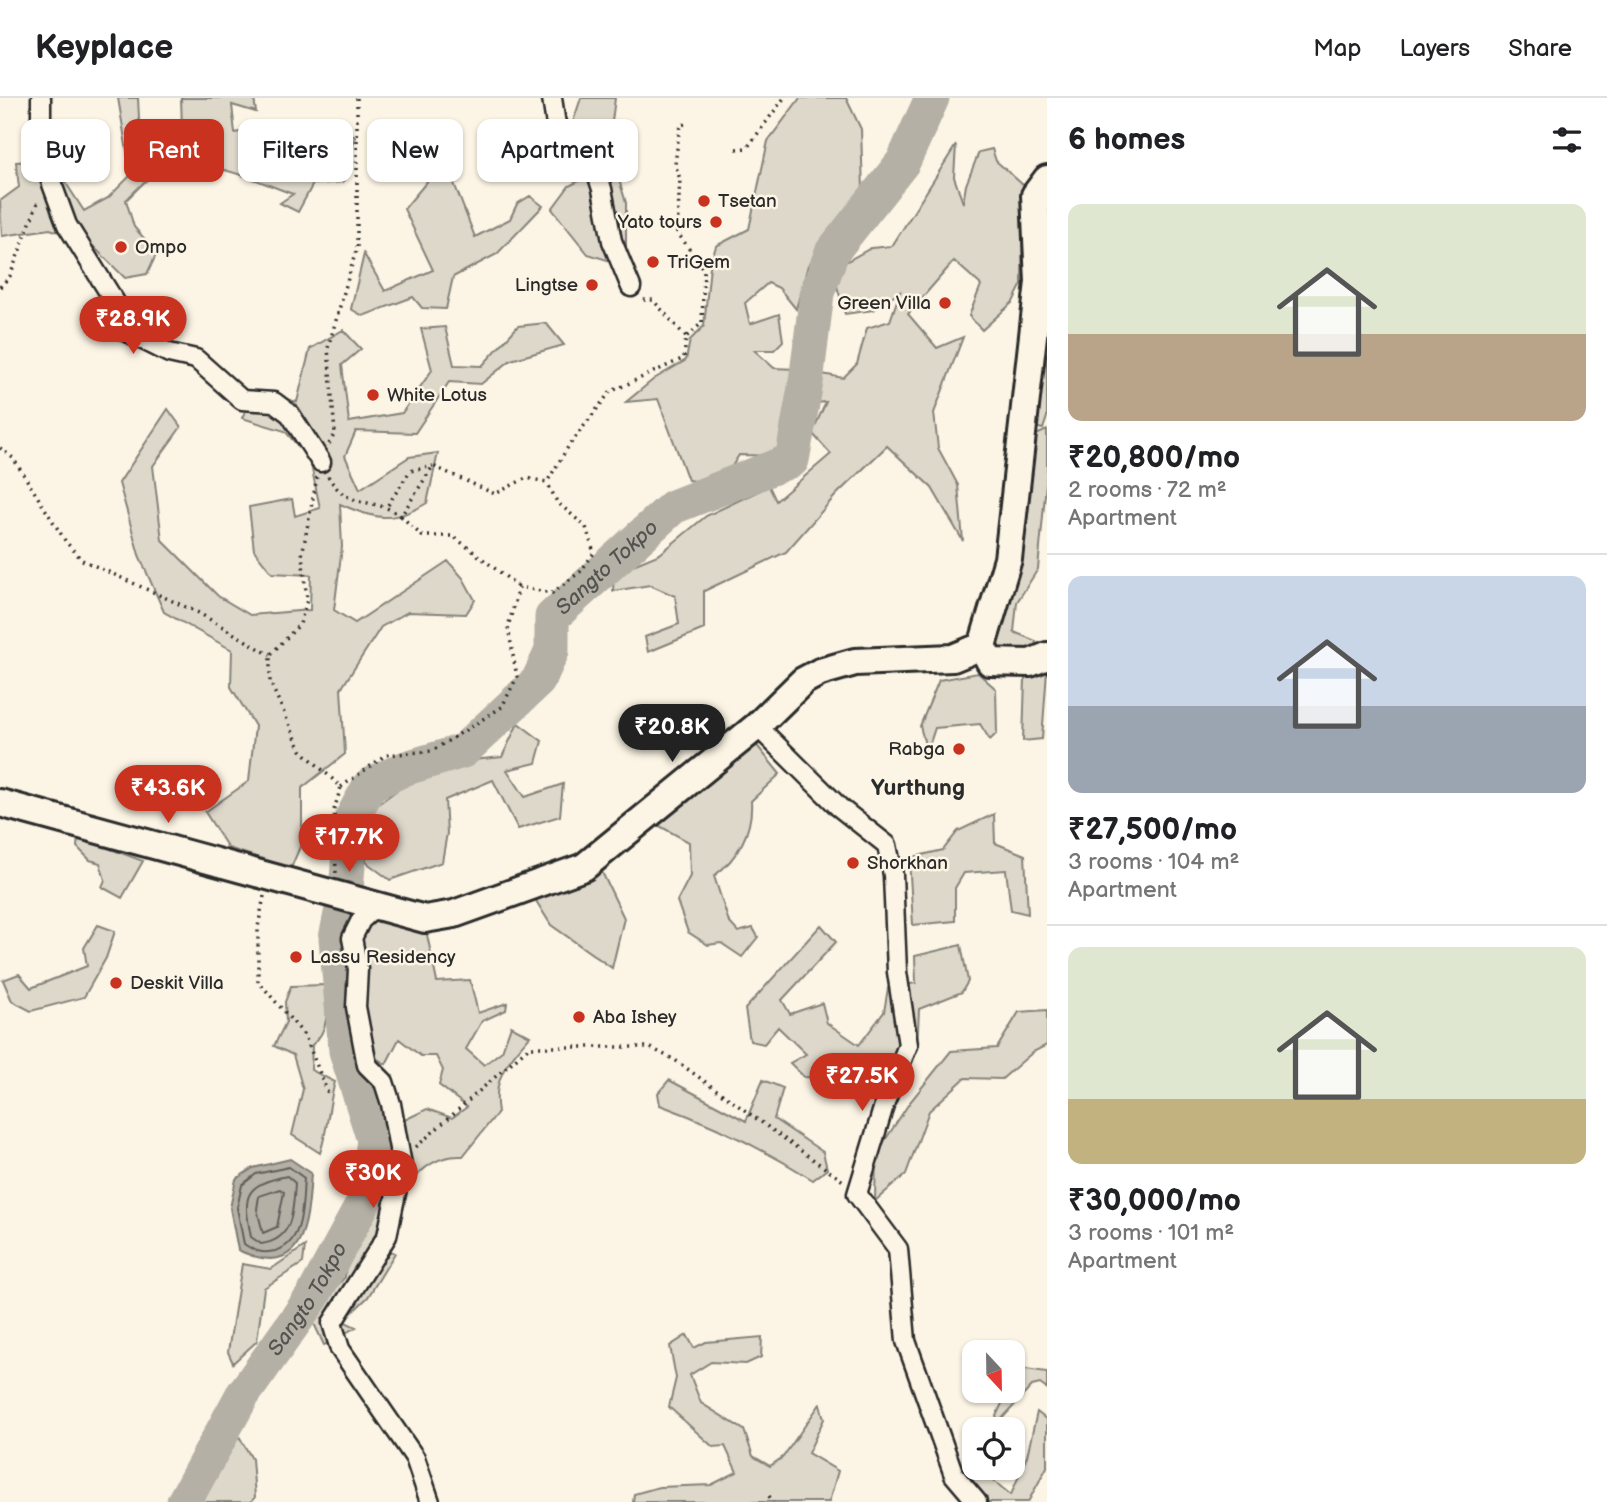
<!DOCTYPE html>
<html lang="en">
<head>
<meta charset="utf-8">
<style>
	body { margin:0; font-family:"Balsamiq Sans",sans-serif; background:#f2f2f2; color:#202124; height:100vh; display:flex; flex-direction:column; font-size:26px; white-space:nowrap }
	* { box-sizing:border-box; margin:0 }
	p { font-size:23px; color:#757577 }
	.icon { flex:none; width:38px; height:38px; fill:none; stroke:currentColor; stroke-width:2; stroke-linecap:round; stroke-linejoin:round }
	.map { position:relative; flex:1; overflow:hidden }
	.details { display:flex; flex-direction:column; background:#fff; width:560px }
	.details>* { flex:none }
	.hud { position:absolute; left:21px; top:21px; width:665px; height:63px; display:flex; gap:14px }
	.needle { width:46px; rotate:158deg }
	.controls { position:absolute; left:962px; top:1242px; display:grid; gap:14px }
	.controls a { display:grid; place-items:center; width:63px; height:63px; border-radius:14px; background:#fff; box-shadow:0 2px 5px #0004; font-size:35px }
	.price { position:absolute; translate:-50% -60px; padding:0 16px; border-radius:24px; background:#c8321e; color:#fff; font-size:23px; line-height:46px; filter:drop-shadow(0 2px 4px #0008) }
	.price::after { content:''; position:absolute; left:50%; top:42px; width:21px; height:16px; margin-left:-10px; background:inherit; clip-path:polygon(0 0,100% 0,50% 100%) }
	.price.selected { background:#222; color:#fff }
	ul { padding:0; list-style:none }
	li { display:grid; align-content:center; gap:14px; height:371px; padding:0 21px }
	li+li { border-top:2px solid #e0e0e0 }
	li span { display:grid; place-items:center; height:217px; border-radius:14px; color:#555 }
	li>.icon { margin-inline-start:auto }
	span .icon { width:126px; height:126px; fill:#fffc; stroke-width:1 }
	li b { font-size:30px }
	h2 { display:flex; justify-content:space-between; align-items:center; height:84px; padding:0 21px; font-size:30px }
	.tag { padding:0 24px; border-radius:14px; background:#fff; box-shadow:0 2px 5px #0004; font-size:24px; line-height:63px }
	.tag.selected { background:#c8321e; color:#fff }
	header { display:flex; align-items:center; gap:42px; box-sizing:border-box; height:98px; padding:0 35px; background:#fff; border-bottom:2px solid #e0e0e0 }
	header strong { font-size:33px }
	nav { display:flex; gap:38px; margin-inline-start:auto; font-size:24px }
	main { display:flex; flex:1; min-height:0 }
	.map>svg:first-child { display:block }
</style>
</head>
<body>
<header>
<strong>Keyplace</strong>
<nav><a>Map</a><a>Layers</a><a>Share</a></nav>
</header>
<main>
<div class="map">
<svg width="1047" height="1404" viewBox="0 0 1047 1404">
	<rect width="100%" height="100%" fill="#fcf5e5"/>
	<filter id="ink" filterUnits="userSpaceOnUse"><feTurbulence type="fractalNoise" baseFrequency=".0143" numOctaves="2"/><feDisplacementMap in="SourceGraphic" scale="14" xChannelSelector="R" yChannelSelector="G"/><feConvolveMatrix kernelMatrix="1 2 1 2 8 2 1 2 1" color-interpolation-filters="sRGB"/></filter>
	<g filter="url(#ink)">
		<!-- green -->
		<path fill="#ded8ca" stroke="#84827a" stroke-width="2" d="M118 0H138L141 61 183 59 181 0H254L256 14 232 7 235 35 263 29 291 44 294 59 338 73 351 35 355 39 343 84 313 86 298 114 280 105 293 96C251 81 203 56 160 73 148 78 136 93 126 102L134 129 157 155 147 176 125 180 89 144 50 131 2 138 0 103 19 89 16 64 51 62 84 113 108 100 131 77Z
			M581 0H615L609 47 576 50 573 24Z
			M800 0H846L861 31 863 93 833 140 808 167 796 211 779 190 768 185 745 205 750 226 779 216 783 243 774 252H754L774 270 795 271 790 330 778 358 739 357 721 386 688 382 658 301 626 304 654 281 686 262 690 242 704 228 710 168 716 148 749 131 768 43Z
			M956 47 954 79 963 105 966 87 979 54 992 51 996 63 1023 87 1022 186 1013 204 982 232 969 218 981 187 954 163 908 216 937 250 963 239 934 315 938 350 958 387 963 443 932 390 887 348 836 397 786 454 704 493V531L648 554 645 539 679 526 675 498 650 487 613 493 614 475 660 456 706 418 769 388 776 403 831 356 812 335 826 304 816 305 822 276 843 280 857 266 867 230 890 223 900 194 873 212 845 216 837 188 844 165 871 150 892 148Z
			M445 62 475 139 510 121 517 106 530 98 543 108 497 156 453 179 446 211 422 210 413 199 363 218 351 211 364 156 385 193 433 172 404 111Z
			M614 65 626 105V168L588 156 552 111 569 88Z
			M546 225 564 247 511 262 481 286 449 284 415 335 356 333 345 358 360 391 409 359 438 355 427 405C393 426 374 421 340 406L342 449 334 512 355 525 448 463 463 480 475 502 466 516 408 514 381 529 341 591 345 656 302 690V744L291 770 228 750 205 714 249 683 255 628 231 589 232 552 164 514 139 457 119 385 168 311 181 329 153 368 162 442 218 498 250 517 310 512 311 477 272 475 254 452 249 409 292 401 295 418 320 410 310 362 285 333 242 320 255 293 297 304 310 251 343 232 361 251 342 267 349 324 402 315 432 272 421 231 445 229 454 267 482 268 518 228Z
			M1043 256H1047V319L1043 331 1030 328Z
			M1047 332V375L1038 471 1017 504 1014 534 1036 543 1034 553 1007 554 995 548 1018 475 1034 338Z
			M1047 573 1042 641 1023 643 1025 580Z
			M978 575 996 591 997 635 990 642 980 626 935 630 927 654 920 628 939 582Z
			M518 625 542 643 536 665 507 672 525 699 563 686 560 718 518 731 493 682 445 702 447 735 442 764 390 782 366 764V715L408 684 443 665 502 659Z
			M755 645 780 676 751 703C753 733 738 760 714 778L729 824 738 834 753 830 758 839 742 859 721 845 708 847 688 834 677 803 690 778 689 744 656 726Z
			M994 716 995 745 1025 757 1028 816 1011 812 1006 772 964 775 955 790V823L913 827 909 760 943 752 958 733Z
			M78 739 143 763 122 800 102 789 105 782 100 765 90 762 77 749Z
			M601 772 624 820 612 870 551 827 533 798Z
			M373 819 426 832 437 884 470 882 478 915 507 905 506 912 482 923 466 951 484 967 502 953 511 928 530 938C508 963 492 980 498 1014L463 1058C414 1055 395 1110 381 1149L395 1155 368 1199 343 1223 356 1229 324 1247 310 1217 345 1179C344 1152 364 1138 374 1114 385 1088 385 1059 386 1031L427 1011 452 1020 467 1009 439 987 443 972 436 958H421L399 941 386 966 374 959 349 859Z
			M98 827 115 833 106 860 84 899 31 913 12 903 3 882 19 876 31 890 87 868 84 850Z
			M821 827 836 844 782 902 790 916 822 905 827 925 859 947 884 914 888 890 916 885 915 858 961 847 968 883 962 894 919 911 917 953 885 962 861 1001 838 981 804 979 790 965 806 956 778 929 764 946 750 943 745 911Z
			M325 887C328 909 330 932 312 947L311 972 335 984C328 1008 328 1032 320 1055L292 1037 303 991 293 957 274 948 286 924 285 904 291 888Z
			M1047 912V947L1033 954 1002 981 965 980 929 1013 906 1076 875 1103 876 1056 910 1004 951 953 997 950 1019 914Z
			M669 982 746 1023 763 982 783 990 774 1021 823 1054 827 1071 813 1082C764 1051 715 1027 660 1007L658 995Z
			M305 1148 303 1165 264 1190 257 1243 233 1265 228 1254 242 1166 271 1171Z
			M687 1237 694 1250 706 1244 762 1239 761 1259 746 1266 711 1264 690 1277 701 1305 744 1332 753 1358 770 1368 783 1359 820 1306 824 1321 808 1355 838 1373 829 1404H633L634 1396 659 1389 711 1387 737 1374 725 1348 713 1349 669 1309 676 1280 670 1248Z
			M1019 1270 1047 1274V1291L1040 1286 1032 1288 998 1325 996 1318 1008 1293H1013V1282Z
			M1037 1314 1047 1322V1369L1028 1404H983L968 1386 963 1369 975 1358V1370H985L990 1380 1011 1397 1027 1358Z
			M239 1338 252 1361 255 1399 251 1404H202Z"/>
		<!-- water -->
		<path fill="#b4b0a5" stroke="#7d7b74" stroke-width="2" d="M290 1061 311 1075C308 1124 305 1184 238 1152L230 1110 236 1081 253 1070Z"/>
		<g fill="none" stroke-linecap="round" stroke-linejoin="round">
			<!-- shore -->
			<path stroke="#62605c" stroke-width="2" d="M289 1069 304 1080C302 1105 305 1145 275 1153 262 1156 254 1153 244 1146L237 1110 242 1087 256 1076Z
				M287 1078 295 1085C293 1112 294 1142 261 1146L251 1139C243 1098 243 1087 287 1078Z
				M280 1091 284 1094 277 1129 263 1135 257 1111 259 1098Z"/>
			<!-- river -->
			<path stroke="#b4b0a5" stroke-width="35" id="s1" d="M184 1404 242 1298 313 1198 366 1100 374 1042 346 953 336 840 346 792 352 720 370 687 406 670 463 653 538 583 552 553V519L673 409 792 362 806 284 817 195 832 154 903 64 932 0"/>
			<!-- street casing -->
			<g stroke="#2b2b2b" stroke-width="23">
				<path id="street" d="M41 0V56L67 127 115 204 123 232 169 255 196 261 242 302 274 304 290 316 321 364
					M552 0 556 27 590 54 602 91 612 143 631 189
					M757 628 839 709 887 747 893 777 897 874 908 947 885 1004 857 1096 898 1151 906 1243 954 1377 977 1404
					M377 808 361 822 352 840 358 871 356 909 367 967 384 984 391 1006 402 1067 387 1138 332 1225 340 1251 415 1360 430 1404"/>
			</g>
			<!-- secondary casing -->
			<g stroke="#2b2b2b" stroke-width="32">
				<path id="secondary" d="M982 548 1008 461 1039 184 1035 97 1047 81
					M982 548 990 564 1030 565 1047 558
					M0 705 425 821 454 816 584 769 757 628 803 583 820 574 855 564 953 560 982 548"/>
			</g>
			<!-- path -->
			<path stroke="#2b2b2b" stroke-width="3.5" stroke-dasharray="2 5" stroke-linecap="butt" d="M685 26 680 27 675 66 680 81 677 134 704 172 702 225 686 239
				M736 51 747 50 784 0
				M0 189 10 178 38 104
				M329 346 335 335 328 250 357 149V0
				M0 350 13 360 66 444 82 462 199 515 270 557
				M328 378C349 414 372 397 401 418L433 368 495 396 526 380 547 384 568 349 610 294 684 260 686 239 653 202H642
				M317 379 302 457 307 502 300 526 270 557V584L301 652 341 689 334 712 336 775
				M388 407 410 373 433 368
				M401 418 422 438H453L519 489
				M341 689 386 657 432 653 502 609 517 579 508 529 519 489 552 495 580 474 594 455 586 429 557 404 547 384
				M264 798 258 829V883L305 938 329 998
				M416 1049 529 949H649L675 962 843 1083
				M769 1398 773 1404"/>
			<!-- street -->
			<use href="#street" stroke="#fcf5e5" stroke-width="18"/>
			<!-- secondary -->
			<use href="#secondary" stroke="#fcf5e5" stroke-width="26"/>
		</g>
	</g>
	<!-- markers -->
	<g fill="#c8321e" stroke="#fcf5e5" stroke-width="2.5">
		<circle cx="704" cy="103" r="7"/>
		<circle cx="716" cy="124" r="7"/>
		<circle cx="121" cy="149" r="7"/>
		<circle cx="653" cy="164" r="7"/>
		<circle cx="592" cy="187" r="7"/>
		<circle cx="945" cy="205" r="7"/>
		<circle cx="373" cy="297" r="7"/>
		<circle cx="959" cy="651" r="7"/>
		<circle cx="853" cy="765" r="7"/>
		<circle cx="296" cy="859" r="7"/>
		<circle cx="116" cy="885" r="7"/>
		<circle cx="579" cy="919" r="7"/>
	</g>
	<g text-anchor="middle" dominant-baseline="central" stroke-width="5" stroke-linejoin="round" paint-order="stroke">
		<!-- poi labels -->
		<g font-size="19" fill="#2b2b2b" stroke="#fcf5e5" text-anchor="start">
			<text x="718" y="103">Tsetan</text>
			<text x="702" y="124" text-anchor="end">Yato tours</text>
			<text x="135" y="149">Ompo</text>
			<text x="667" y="164">TriGem</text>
			<text x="578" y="187" text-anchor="end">Lingtse</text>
			<text x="931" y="205" text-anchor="end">Green Villa</text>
			<text x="387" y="297">White Lotus</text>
			<text x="945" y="651" text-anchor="end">Rabga</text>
			<text x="867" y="765">Shorkhan</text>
			<text x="310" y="859">Lassu Residency</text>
			<text x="130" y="885">Deskit Villa</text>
			<text x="593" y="919">Aba Ishey</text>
		</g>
		<!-- water labels -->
		<g font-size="21" font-style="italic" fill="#545350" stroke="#fcf5e5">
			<text stroke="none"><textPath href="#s1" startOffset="1122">Sangto Tokpo</textPath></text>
			<text stroke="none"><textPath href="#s1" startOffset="238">Sangto Tokpo</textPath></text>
		</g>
		<!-- quarter labels -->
		<g font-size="23" font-weight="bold" fill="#2b2b2b" stroke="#fcf5e5">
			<text x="918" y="690">Yurthung</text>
		</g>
	</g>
</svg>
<div class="controls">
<a><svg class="needle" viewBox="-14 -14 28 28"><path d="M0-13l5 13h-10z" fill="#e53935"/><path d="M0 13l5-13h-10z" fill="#757577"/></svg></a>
<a><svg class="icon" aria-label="locate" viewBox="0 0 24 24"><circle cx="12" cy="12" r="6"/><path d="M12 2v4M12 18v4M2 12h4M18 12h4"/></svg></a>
</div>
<b class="price" style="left:133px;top:258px">₹28.9K</b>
<b class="price selected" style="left:672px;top:666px">₹20.8K</b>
<b class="price" style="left:168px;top:727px">₹43.6K</b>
<b class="price" style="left:349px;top:776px">₹17.7K</b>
<b class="price" style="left:862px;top:1015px">₹27.5K</b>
<b class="price" style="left:373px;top:1112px">₹30K</b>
<div class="hud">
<a class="tag">Buy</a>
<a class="tag selected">Rent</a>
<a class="tag">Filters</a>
<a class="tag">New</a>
<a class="tag">Apartment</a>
</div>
</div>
<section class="details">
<h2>6 homes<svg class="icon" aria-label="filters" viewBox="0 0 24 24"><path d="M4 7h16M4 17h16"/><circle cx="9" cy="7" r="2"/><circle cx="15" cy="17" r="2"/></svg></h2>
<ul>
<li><span style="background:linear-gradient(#dfe7d0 60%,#b9a48a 0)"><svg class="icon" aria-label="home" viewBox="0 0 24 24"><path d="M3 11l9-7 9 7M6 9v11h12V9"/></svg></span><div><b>₹20,800/mo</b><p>2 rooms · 72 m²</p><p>Apartment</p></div></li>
<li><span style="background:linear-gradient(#c9d6e8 60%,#9aa5b1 0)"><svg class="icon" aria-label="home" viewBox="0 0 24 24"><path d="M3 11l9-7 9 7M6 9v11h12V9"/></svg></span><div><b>₹27,500/mo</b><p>3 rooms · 104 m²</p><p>Apartment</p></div></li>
<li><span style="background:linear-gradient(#dfe7d0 70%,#c2b280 0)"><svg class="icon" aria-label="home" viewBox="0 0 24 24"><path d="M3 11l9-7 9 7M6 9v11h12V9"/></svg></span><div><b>₹30,000/mo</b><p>3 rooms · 101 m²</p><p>Apartment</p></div></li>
</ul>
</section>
</main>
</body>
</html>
